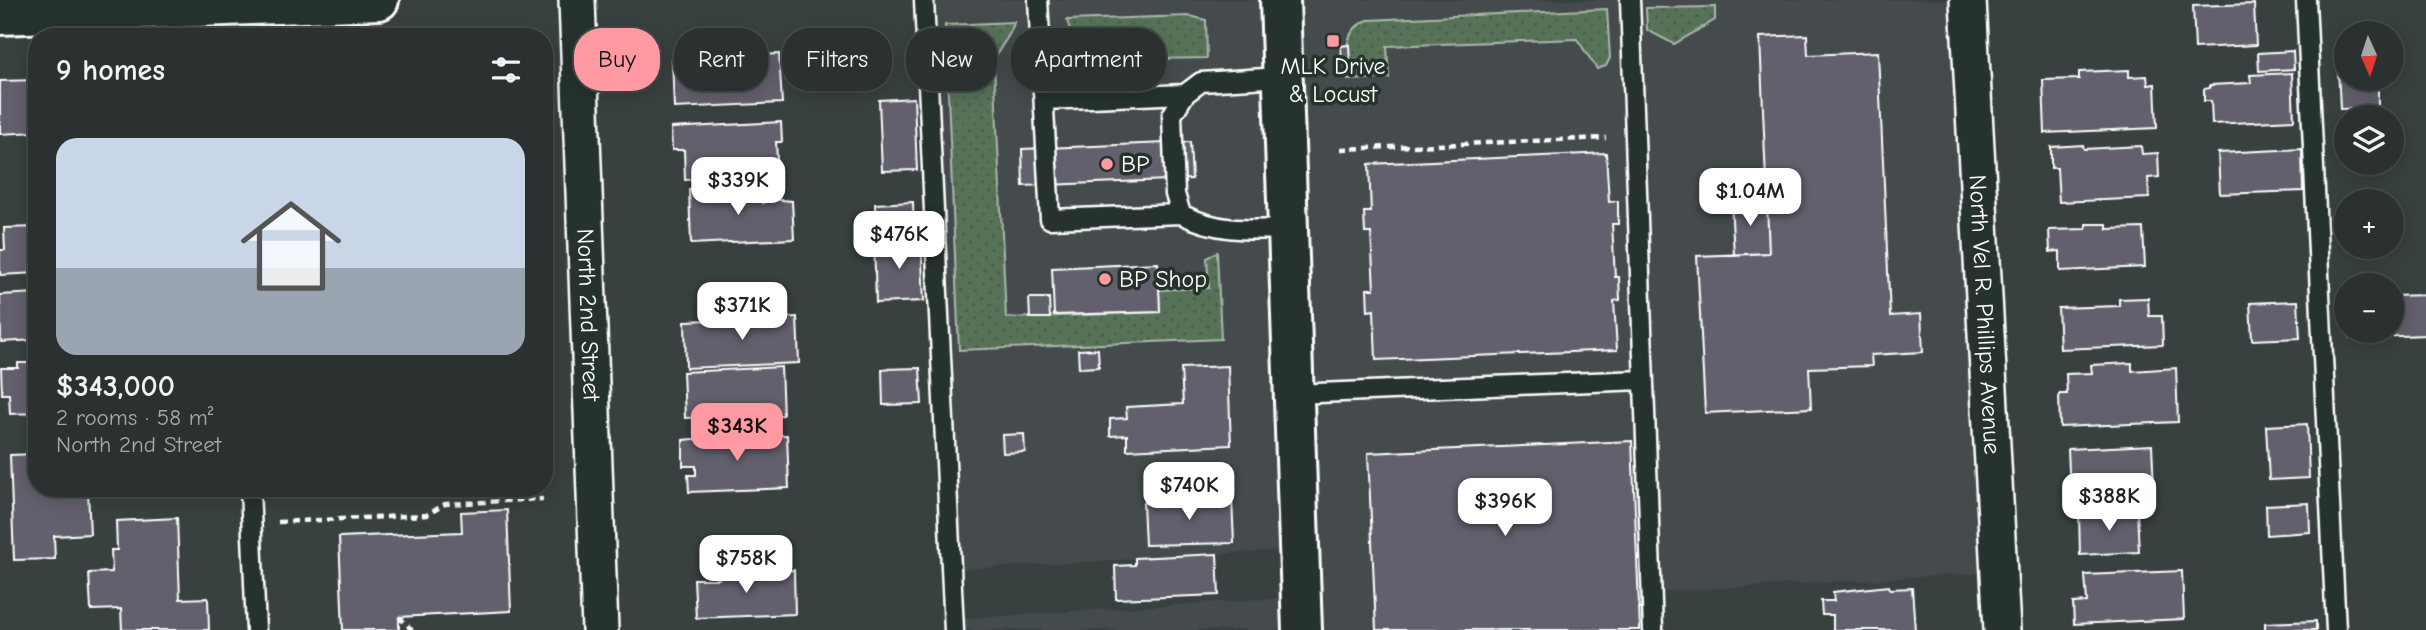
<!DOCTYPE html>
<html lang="en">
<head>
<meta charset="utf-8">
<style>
	body { margin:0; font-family:"Comic Neue",sans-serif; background:#363d3c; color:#f1f3f6; height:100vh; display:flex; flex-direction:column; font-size:26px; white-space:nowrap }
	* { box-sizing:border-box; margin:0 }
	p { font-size:23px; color:#a5a9ab }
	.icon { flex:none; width:38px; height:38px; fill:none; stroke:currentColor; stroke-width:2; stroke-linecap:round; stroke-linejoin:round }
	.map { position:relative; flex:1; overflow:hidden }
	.details { position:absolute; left:28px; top:28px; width:525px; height:469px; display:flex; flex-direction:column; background:#2a3130; border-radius:28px; box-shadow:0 4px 18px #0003,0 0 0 2px #464c4c }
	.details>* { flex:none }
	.hud { position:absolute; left:574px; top:28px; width:665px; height:63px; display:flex; gap:14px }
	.needle { width:46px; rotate:177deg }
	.controls { position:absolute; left:2334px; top:21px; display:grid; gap:14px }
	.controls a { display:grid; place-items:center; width:70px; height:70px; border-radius:50%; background:#2a3130; box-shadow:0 4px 18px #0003,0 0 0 2px #464c4c; font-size:35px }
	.price { position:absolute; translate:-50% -60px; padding:0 16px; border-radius:14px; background:#fff; color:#222; font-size:23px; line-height:46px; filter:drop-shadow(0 2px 4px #0008) }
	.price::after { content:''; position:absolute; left:50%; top:42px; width:21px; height:16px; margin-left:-10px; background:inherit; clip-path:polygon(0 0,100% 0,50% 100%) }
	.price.active { background:#ff9aa2; color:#111 }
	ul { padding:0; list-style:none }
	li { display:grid; align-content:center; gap:14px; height:371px; padding:0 28px }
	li+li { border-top:2px solid #464c4c }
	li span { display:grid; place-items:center; height:217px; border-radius:21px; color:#555 }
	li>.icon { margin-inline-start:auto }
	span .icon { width:126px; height:126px; fill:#fffc; stroke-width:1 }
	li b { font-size:30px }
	h2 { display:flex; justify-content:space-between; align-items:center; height:84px; padding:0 28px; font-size:30px }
	.pill { padding:0 24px; border-radius:28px; background:#2a3130; box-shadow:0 4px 18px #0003,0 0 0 2px #464c4c; font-size:24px; line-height:63px }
	.pill.active { background:#ff9aa2; color:#111 }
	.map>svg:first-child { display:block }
</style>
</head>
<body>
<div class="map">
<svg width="2426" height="630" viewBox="0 0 2426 630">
	<defs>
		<pattern id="grass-dots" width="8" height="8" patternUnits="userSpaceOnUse" patternTransform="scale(1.75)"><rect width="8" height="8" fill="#577359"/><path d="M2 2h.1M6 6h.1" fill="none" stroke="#505a51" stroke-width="1.8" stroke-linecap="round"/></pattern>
	</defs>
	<rect width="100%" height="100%" fill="#384140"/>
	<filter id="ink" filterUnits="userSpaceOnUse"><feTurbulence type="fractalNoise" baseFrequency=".0143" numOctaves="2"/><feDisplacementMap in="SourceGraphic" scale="14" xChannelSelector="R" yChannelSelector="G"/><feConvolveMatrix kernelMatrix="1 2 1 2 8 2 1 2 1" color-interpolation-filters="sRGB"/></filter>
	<g filter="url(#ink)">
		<!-- built -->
		<path fill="#454b4e" d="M924 0H1968L1999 572 1652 592 1653 630H954V619L1300 597 1299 549 951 570Z"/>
		<!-- grass -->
		<path fill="url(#grass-dots)" stroke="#abb9ac" stroke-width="2" d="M1715 7V20L1674 44 1647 30 1646 8Z
			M1607 9 1610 58 1606 66 1597 69 1577 39 1387 46 1389 78 1348 80C1347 56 1341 30 1368 20Z
			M1190 16 1206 20 1207 58 1094 60 1072 37 1067 20Z
			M1014 22C1011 38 998 46 994 62L1006 318 1160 312 1159 290 1209 288 1207 258 1217 252 1221 339 959 350 945 25Z"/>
		<!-- building -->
		<path fill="#63616d" stroke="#fff" stroke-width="2" d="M2254 4 2256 45 2195 48 2193 6Z
			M1807 35 1808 55 1878 52 1890 316 1921 314 1923 352 1871 355 1872 366 1809 368 1811 408 1705 413 1697 256 1769 253 1760 37Z
			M1349 45 1350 64H1342L1341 46Z
			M2293 51 2294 69 2259 71 2258 53Z
			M779 54 782 103 674 108 672 59Z
			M2338 68H2347V79H2378V108L2340 109Z
			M2129 70V77L2147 76 2148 85 2155 84 2157 128 2045 133 2043 80 2079 79V72Z
			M2292 73 2294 120 2212 124 2211 101H2204V89L2210 88V85L2251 83 2250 75Z
			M37 80V132L0 134V81Z
			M914 98 917 170 882 171 879 100Z
			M781 122 782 142H776L778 176 685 180 684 150H672L671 128Z
			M1190 142 1192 179 1023 186 1022 149Z
			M2083 145 2084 149 2141 146 2142 154 2158 153 2159 177 2148 178 2149 198 2059 202 2057 168H2051V147Z
			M2302 149 2303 191 2220 194 2218 153Z
			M1606 153 1609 202 1618 201V224H1612L1615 277H1619L1620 300 1614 301 1617 350 1376 360 1374 310 1368 311 1367 289H1374L1371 233H1365L1364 212H1371L1369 164Z
			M752 188V195H762L763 203 770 199 792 201 794 239 691 244 689 190Z
			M1767 201 1769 253 1734 255 1731 202Z
			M913 202 914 237 876 239 875 204Z
			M2086 224H2107V229L2143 228 2145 267 2060 271V251L2050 252 2049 230 2086 229Z
			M37 227V273L0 275V250H5L4 228Z
			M921 240 924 301 876 303 874 241Z
			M1158 263 1160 312 1054 315 1052 268Z
			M37 293V340L1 342 0 295Z
			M2426 295V335L2350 338V331H2392V296Z
			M1029 298H1049L1050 318H1030Z
			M2148 298 2149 316H2162L2163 345 2060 349 2058 308 2119 306V299Z
			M2298 301 2300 338 2252 340 2250 303Z
			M797 317 799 363 686 368 685 321Z
			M1098 349 1099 367 1079 368 1078 350Z
			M18 363H37V413L10 414 9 394H2L1 368H18Z
			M2132 363V371L2176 368 2178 422 2060 427 2059 394H2067L2066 374 2092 373 2091 365Z
			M1228 366 1231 445 1127 450V435L1110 436V419L1127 418 1126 407 1183 404 1181 368Z
			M781 367 783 415 685 418 683 372Z
			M920 368 922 404 883 405 882 369Z
			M2307 424 2309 478 2269 480 2266 426Z
			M757 433V436L787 435 789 488 689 492 688 475H696V466H683V440Z
			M1024 434 1025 452 1003 453 1002 435Z
			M1632 441 1640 630H1376L1368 453Z
			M2152 445 2154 489 2070 493 2068 449Z
			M37 454V488H156L88 491 90 534 54 536 55 559 14 560 10 455Z
			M1232 499 1234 543 1145 545 1143 503Z
			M2309 503 2310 532 2267 535 2266 505Z
			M507 510 511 611 399 617V630H343L339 537 462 532 461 512Z
			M2137 511 2139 552 2080 555 2079 514Z
			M177 518 180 599 208 598 209 630H122L121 609 91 610 89 573 112 572 111 550H117L116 521Z
			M1217 554 1219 595 1116 599 1115 566 1135 565V558Z
			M794 570 795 614 696 618 694 579H719V574Z
			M2182 571 2184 619 2074 624 2073 603 2087 602 2085 575Z
			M1889 586 1890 589 1912 588 1915 630H1833V615H1822L1821 601H1834L1833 592Z
			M2316 621V630H2265V623Z"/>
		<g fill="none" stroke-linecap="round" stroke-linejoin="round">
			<!-- lane casing -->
			<g stroke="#fff" stroke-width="23">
				<path id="lane" d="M924 0 954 630
					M1038 0 1050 219 1181 214
					M1630 0 1653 630
					M2306 0 2336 630
					M1282 77 1201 82 1185 94 1172 115 1175 194 1181 214C1217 232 1248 230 1287 229
					M1044 100 1185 94
					M1293 394 1643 380
					M250 488 256 630"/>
			</g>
			<!-- street casing -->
			<g stroke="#fff" stroke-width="40">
				<g id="street">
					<path id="s1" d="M577 0 600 630"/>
					<path id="s2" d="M1968 0 2002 630"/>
				</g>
			</g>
			<!-- secondary casing -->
			<g stroke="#fff" stroke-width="44">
				<path id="secondary" d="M1280 0 1302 630
					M0 15 379 0"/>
			</g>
			<!-- path -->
			<path stroke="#fff" stroke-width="4.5" stroke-dasharray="7 5" stroke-linecap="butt" d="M1341 149 1606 138
				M278 522 427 515 445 504 543 499
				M399 617 412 630"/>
			<!-- lane -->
			<use href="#lane" stroke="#26332d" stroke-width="18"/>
			<!-- street -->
			<use href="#street" stroke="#26332d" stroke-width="35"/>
			<!-- secondary -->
			<use href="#secondary" stroke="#26332d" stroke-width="38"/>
		</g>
	</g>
	<!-- markers -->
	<g fill="#ff9aa2" stroke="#26332d" stroke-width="2.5">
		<rect x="1326" y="34" width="14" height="14" rx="3.5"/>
		<circle cx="1107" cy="164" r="7"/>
		<circle cx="1105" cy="279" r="7"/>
	</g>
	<g text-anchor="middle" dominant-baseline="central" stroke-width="7" stroke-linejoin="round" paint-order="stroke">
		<!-- poi labels -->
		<g font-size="24" fill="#fff" stroke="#26332d" text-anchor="start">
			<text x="1333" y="66" text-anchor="middle">MLK Drive<tspan x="1333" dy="28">&amp; Locust</tspan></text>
			<text x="1121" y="164">BP</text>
			<text x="1119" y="279">BP Shop</text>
		</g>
		<!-- street labels -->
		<g font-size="24" fill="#fff" stroke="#26332d">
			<text stroke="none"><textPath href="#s1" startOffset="315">North 2nd Street</textPath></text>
			<text stroke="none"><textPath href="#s2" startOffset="315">North Vel R. Phillips Avenue</textPath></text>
		</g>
	</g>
</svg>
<div class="controls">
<a><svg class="needle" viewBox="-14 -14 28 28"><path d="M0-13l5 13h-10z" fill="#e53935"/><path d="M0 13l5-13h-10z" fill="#a5a9ab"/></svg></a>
<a><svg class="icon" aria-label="layers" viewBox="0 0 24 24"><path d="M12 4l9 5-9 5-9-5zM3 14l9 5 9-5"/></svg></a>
<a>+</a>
<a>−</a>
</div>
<b class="price" style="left:738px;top:217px">$339K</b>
<b class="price" style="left:1750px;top:228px">$1.04M</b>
<b class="price" style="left:899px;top:271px">$476K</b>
<b class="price" style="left:742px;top:342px">$371K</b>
<b class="price active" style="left:737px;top:463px">$343K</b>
<b class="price" style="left:1189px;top:522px">$740K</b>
<b class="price" style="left:2109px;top:533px">$388K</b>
<b class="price" style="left:1505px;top:538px">$396K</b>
<b class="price" style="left:746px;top:595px">$758K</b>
<div class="hud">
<a class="pill active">Buy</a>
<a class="pill">Rent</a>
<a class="pill">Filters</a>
<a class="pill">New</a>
<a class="pill">Apartment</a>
</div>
<section class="details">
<h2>9 homes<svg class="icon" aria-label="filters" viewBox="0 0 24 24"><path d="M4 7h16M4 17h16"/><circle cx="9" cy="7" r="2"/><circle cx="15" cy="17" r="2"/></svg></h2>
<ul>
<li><span style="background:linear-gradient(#c9d6e8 60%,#9aa5b1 0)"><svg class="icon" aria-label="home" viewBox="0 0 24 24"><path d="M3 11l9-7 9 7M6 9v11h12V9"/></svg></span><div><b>$343,000</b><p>2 rooms · 58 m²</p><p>North 2nd Street</p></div></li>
</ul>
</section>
</div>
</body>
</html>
